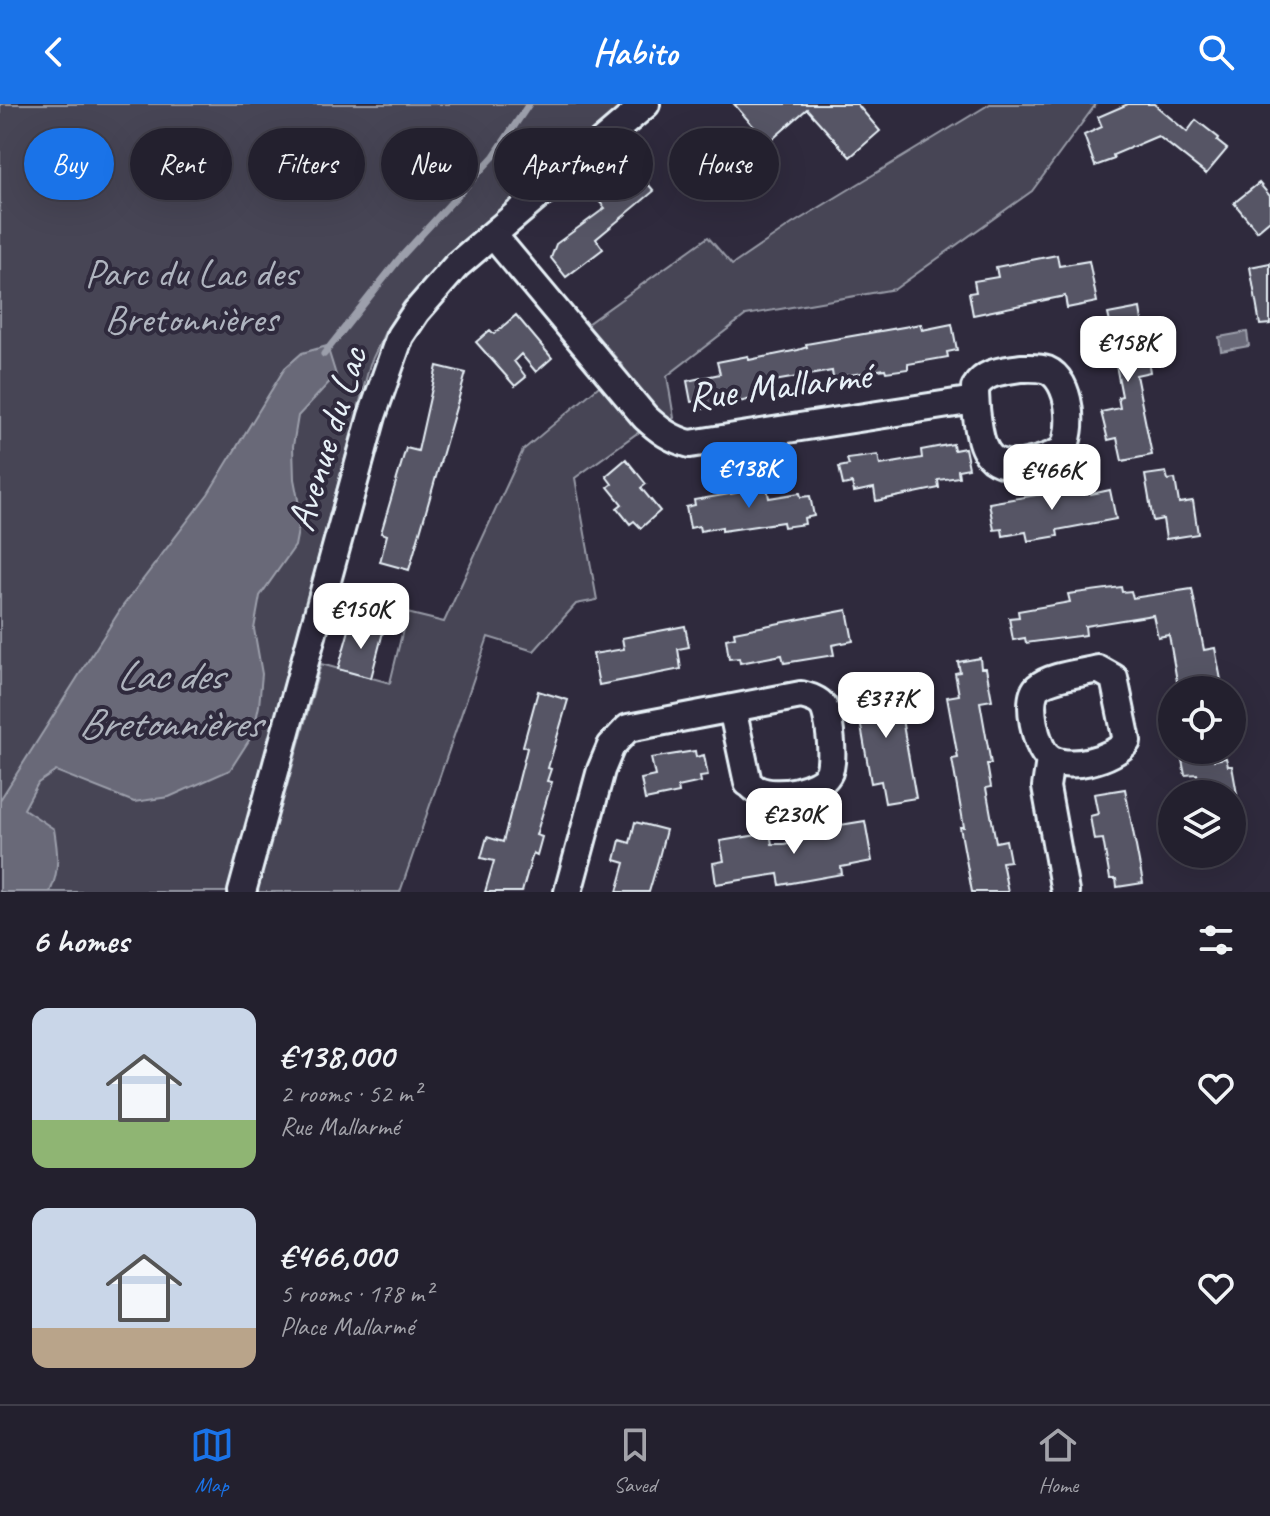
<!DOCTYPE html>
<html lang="en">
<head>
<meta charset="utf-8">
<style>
	body { margin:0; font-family:Caveat,sans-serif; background:#2f2d3a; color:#f1f3f6; height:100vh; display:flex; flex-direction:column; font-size:30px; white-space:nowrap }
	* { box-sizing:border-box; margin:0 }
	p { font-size:26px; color:#a3a3aa }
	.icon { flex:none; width:44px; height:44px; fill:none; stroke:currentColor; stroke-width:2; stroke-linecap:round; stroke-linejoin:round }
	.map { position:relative; height:788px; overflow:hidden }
	.side { display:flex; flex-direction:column; background:#23202e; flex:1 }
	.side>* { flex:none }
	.guide { position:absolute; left:24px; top:24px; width:800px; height:72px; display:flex; gap:16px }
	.buttons { position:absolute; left:1158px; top:572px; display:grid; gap:16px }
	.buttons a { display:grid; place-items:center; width:88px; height:88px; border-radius:50%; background:#23202e; box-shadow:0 8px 32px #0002,0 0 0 2px #403e4a; font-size:40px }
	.price { position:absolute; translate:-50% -68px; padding:0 18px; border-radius:16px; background:#fff; color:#222; font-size:26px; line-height:52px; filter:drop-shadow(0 2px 4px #0008) }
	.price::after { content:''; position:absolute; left:50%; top:48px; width:24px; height:18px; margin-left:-12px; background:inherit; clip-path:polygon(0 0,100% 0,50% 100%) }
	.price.selected { background:#1a73e8; color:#fff }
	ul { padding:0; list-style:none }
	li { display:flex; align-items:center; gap:24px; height:200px; padding:0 32px }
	li span { display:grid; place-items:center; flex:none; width:224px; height:160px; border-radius:16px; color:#555 }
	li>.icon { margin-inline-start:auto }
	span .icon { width:96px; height:96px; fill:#fffc; stroke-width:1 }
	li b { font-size:34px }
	h2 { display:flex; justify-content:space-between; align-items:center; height:96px; padding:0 32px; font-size:34px }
	.chip { padding:0 28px; border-radius:36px; background:#23202e; box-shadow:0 8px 32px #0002,0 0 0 2px #403e4a; font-size:28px; line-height:72px }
	.chip.selected { background:#1a73e8; color:#fff }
	header { display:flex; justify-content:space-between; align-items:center; height:104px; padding:0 32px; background:#1a73e8; color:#fff; font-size:36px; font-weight:700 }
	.tabs { display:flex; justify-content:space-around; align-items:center; height:112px; border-top:2px solid #403e4a; background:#23202e; font-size:22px; color:#a3a3aa }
	.tabs a { display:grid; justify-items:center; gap:4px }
	.tabs .selected { color:#1a73e8 }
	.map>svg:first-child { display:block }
</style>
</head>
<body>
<header><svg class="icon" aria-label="back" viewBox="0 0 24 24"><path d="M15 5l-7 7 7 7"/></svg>Habito<svg class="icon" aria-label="search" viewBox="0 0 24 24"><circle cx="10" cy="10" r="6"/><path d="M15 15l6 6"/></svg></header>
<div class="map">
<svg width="1270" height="788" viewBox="0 0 1270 788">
	<rect width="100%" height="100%" fill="#2f2a3d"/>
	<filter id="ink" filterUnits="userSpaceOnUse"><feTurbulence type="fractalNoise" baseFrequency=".0125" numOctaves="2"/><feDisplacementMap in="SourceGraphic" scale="16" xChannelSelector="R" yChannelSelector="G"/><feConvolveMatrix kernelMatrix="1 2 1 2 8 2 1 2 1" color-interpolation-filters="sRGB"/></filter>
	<g filter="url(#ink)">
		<!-- green -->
		<path fill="#464455" stroke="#979aa6" stroke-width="2" d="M0 0H632L405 197 385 228 370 260 255 690 281 704 321 560 390 579 407 509 444 518 523 346 623 262 587 220 708 133 732 161 792 120 990 0H1096L1032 87 895 185 746 211 667 272 674 314 636 330 575 374 597 496 576 500 534 547 488 533 400 788H0Z"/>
		<!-- water -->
		<path fill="#696978" stroke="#9c9fab" stroke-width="2" d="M1247 228 1249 242 1221 247 1219 233Z
			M327 242 336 271 298 312 293 342 294 375 301 411 295 442 260 492 254 525 262 570 259 602 253 630 230 666 169 693 134 698 56 667 38 679 24 705 54 725C58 749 60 766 50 788H0V696L122 503 208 390 285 264 302 249Z"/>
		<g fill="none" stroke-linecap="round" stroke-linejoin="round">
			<!-- stream -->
			<path stroke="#9c9fab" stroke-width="7" d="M324 250 400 154 494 52 529 0"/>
		</g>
		<!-- building -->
		<path fill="#575565" stroke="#e8f1f8" stroke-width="2" d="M734 0H857L880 27 850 53 807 5 768 39Z
			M1128 0H1154L1187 28 1196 16 1219 34 1217 37 1227 45 1206 70 1158 32 1113 51 1114 55 1095 62 1084 31 1102 23 1098 13Z
			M635 65 654 87 596 135 603 145 566 173 551 154 556 140 605 104 598 96Z
			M1259 79 1270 92V116L1257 127 1234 99Z
			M1057 151 1059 162 1089 157 1097 198 1067 204 1065 192 973 211 969 189 976 188 974 177 998 173 996 163Z
			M1270 159V220L1260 221 1250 163Z
			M1140 204 1150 268 1136 271 1152 351 1122 357 1117 334 1108 336 1101 308 1120 304 1118 293 1122 292 1114 251 1104 253 1101 234 1113 232 1108 210Z
			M516 211 552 254 536 268 521 250 514 257 526 273 515 282 476 238 490 226 494 230Z
			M921 220 922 226 952 220 957 246 947 248 948 253 908 260V265L886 268 885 265 833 274 832 267 774 277 775 281 755 285 756 294 726 301 702 305 700 297 691 298 687 277 720 270 717 258 748 252 749 256 798 246 807 243 806 240Z
			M437 262 466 269 409 466 380 458 387 431 381 429 406 344 418 347Z
			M953 340 954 346 965 344 969 364 958 366 959 373 938 376 939 384 876 397 874 384 854 388 852 379 843 381 839 363 849 361 847 355 878 351 880 361 922 354 921 346Z
			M626 355 646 380 641 384 660 407 641 424 634 417 630 420 617 404 622 400 608 383 612 380 606 372Z
			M1166 368 1168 376 1175 375 1179 399 1193 397 1198 430 1166 435 1163 415 1153 417 1145 371Z
			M766 379 769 394 800 389 801 393 810 392 814 412 804 414 805 420 784 423 783 418 722 427V423L700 427 699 422 690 424 686 403 695 401 694 396 736 389 735 384Z
			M1089 382 1091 390 1110 386 1116 415 1057 426 1058 432 1028 437 1026 428 1003 432 1002 425 994 426 989 399Z
			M1121 483 1122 488 1131 487 1133 494 1192 485 1204 546 1215 544 1221 576 1178 583 1169 531 1158 533 1153 511 1085 522 1086 531 1026 539 1025 534 1013 536 1009 514 1019 513 1018 507 1070 498 1068 490Z
			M847 506 853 537 832 541 834 551 784 559 782 551 740 559 739 554 729 555 726 535 735 533 734 528Z
			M351 519 383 528 371 574 338 565Z
			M685 522 689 543 678 545 681 565 599 581 593 550 624 545 622 534Z
			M980 554 981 564H986L992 596 980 598 991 660H987L991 683 986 684 996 738 1006 736 1010 757 1002 758 1008 788H972L960 723H964L952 655 958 654 947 593 959 591 955 569 960 568 958 558Z
			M894 570 916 694 885 699 881 677 871 679 855 588 876 585 874 574Z
			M538 587 568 596 548 664 551 665 547 677 552 678 536 731 542 733 537 751 533 749 522 788H485L494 757 481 754 487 733 503 738 527 644 523 642Z
			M1180 646H1212L1214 656 1226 654 1228 662H1232L1237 690H1201L1197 670 1185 671Z
			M695 647 696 653 704 651 708 672 700 673 701 678 678 683 679 689 645 696 641 675 655 672 651 654Z
			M1125 685 1143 779 1117 783 1116 775H1110L1103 735 1094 736 1090 712 1098 710 1094 690Z
			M865 717 872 757 841 763 842 770 780 781 778 770 716 780 713 759 724 757 720 737 770 729 772 740H784L835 729 834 722Z
			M635 718 666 726 658 757 649 788H617L625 759 615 756 620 736 630 739Z"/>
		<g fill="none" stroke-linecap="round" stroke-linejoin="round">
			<!-- minor casing -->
			<g stroke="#e8f1f8" stroke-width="32">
				<path id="minor" d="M493 131 645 313C659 326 671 335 690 340L975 296
					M1021 264C1029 264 1039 263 1047 266 1071 276 1075 327 1062 347 1043 356 1000 372 986 347 978 335 975 299 975 284 985 267 1003 267 1021 264Z
					M1098 565 1114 574 1127 637C1115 655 1065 668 1048 653 1036 644 1025 594 1038 583 1050 572 1083 569 1098 565Z
					M1050 656 1046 683 1065 788
					M242 788 372 312 400 232 416 208 457 161 646 0
					M568 788 601 666 611 642 628 624 801 591C809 593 818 595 823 602 830 612 835 660 828 670 818 687 776 694 758 686 754 685 752 681 748 679L732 604"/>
			</g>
			<!-- minor -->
			<use href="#minor" stroke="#2f2a3d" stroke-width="26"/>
		</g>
	</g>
	<g text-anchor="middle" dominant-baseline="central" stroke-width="8" stroke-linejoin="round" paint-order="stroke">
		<!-- park labels -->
		<g font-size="40" fill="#afb4bf" stroke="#2f2a3d">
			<text x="191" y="169">Parc du Lac des<tspan x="191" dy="46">Bretonnières</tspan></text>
		</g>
		<!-- street labels -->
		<g font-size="40" fill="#e8f1f8" stroke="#2f2a3d">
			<text transform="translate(779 282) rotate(-7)">Rue Mallarmé</text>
			<text transform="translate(327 335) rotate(-73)">Avenue du Lac</text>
		</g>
		<!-- water labels -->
		<g font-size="42" font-style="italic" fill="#afb4be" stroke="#2f2a3d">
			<text x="169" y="571">Lac des<tspan x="169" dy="48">Bretonnières</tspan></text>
		</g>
	</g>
</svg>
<div class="buttons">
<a><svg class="icon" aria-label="locate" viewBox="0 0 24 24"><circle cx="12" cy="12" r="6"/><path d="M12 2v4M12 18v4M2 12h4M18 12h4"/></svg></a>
<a><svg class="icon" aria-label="layers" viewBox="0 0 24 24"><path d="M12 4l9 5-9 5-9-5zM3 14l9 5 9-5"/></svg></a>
</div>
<b class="price" style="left:1128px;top:280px">€158K</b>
<b class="price selected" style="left:749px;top:406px">€138K</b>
<b class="price" style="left:1052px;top:408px">€466K</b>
<b class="price" style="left:361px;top:547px">€150K</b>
<b class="price" style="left:886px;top:636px">€377K</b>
<b class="price" style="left:794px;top:752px">€230K</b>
<div class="guide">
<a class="chip selected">Buy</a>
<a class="chip">Rent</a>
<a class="chip">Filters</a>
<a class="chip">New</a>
<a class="chip">Apartment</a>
<a class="chip">House</a>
</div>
</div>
<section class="side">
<h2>6 homes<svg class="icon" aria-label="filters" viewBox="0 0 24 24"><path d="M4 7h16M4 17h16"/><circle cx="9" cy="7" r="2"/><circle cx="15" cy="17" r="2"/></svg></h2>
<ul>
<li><span style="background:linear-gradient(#c9d6e8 70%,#8fb573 0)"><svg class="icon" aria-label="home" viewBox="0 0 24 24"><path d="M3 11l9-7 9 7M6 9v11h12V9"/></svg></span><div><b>€138,000</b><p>2 rooms · 52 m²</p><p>Rue Mallarmé</p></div><svg class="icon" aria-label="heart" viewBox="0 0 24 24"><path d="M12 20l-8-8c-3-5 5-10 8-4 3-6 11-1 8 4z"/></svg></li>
<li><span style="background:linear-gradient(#c9d6e8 75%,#b9a48a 0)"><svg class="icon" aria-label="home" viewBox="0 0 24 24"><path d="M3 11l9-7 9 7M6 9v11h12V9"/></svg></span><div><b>€466,000</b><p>5 rooms · 178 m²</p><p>Place Mallarmé</p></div><svg class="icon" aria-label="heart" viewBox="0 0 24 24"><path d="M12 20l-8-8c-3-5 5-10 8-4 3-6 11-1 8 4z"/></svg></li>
</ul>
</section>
<nav class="tabs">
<a class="selected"><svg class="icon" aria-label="map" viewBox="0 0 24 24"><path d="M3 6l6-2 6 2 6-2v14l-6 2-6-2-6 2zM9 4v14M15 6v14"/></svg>Map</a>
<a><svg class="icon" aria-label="saved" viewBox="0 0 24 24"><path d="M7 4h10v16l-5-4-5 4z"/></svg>Saved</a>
<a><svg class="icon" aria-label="home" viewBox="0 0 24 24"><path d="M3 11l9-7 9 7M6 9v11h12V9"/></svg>Home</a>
</nav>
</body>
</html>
